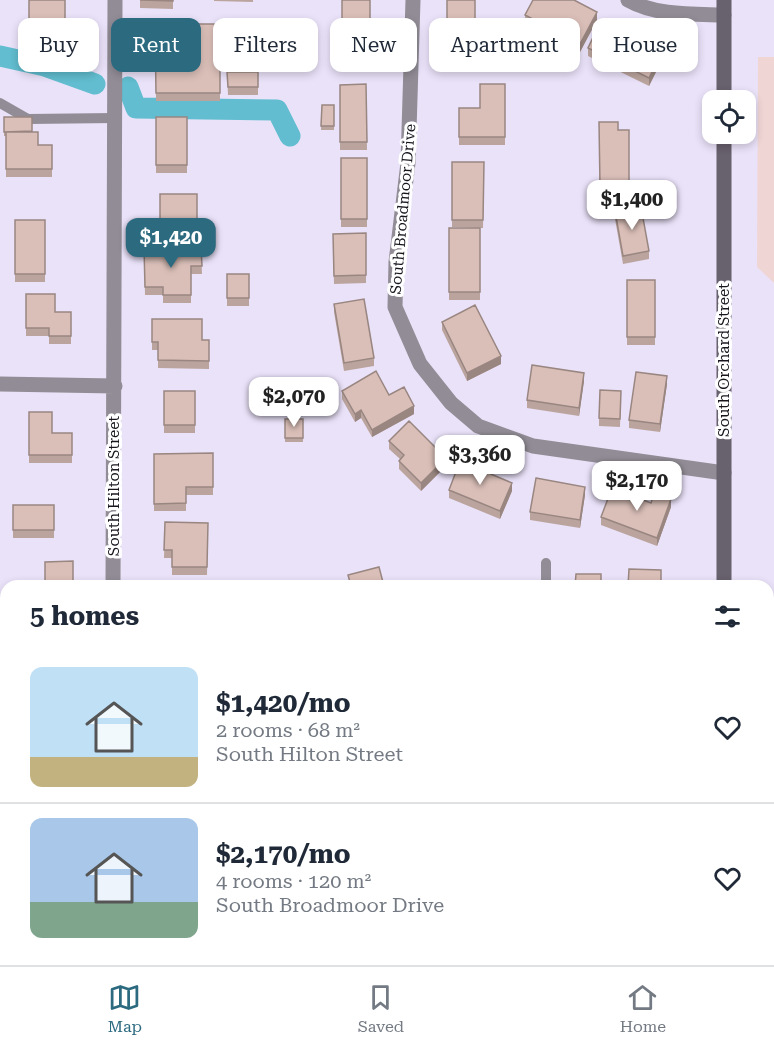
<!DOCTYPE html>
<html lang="en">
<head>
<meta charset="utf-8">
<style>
	body { margin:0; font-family:"Roboto Serif",serif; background:#f6f6f7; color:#1f2937; height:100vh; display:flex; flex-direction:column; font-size:22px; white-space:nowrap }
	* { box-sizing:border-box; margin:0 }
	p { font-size:20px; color:#747a83 }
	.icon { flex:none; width:33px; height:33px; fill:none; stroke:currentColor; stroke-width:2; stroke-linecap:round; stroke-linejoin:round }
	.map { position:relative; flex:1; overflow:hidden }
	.side { position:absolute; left:0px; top:580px; width:774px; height:386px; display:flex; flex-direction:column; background:#fff; border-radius:18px 18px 0 0; box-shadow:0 3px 9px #0003 }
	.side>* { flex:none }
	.hud { position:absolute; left:18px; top:18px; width:738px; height:54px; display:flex; gap:12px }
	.tools { position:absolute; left:702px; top:90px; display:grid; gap:12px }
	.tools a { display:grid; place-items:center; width:54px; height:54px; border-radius:12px; background:#fff; box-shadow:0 3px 9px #0003; font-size:30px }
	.price { position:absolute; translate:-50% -51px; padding:0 14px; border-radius:12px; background:#fff; color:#222; font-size:20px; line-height:39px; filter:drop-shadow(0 2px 3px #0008) }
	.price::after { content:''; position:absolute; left:50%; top:36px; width:18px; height:14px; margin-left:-9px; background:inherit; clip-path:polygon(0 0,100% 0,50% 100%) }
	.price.on { background:#2c6a80; color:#fff }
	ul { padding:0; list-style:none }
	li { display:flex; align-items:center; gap:18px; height:150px; padding:0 30px }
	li+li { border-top:2px solid #e0e1e3 }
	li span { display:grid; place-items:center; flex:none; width:168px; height:120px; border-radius:12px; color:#555 }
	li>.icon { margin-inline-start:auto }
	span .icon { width:72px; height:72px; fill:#fffc; stroke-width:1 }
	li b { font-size:26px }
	h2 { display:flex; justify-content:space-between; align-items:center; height:72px; padding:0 30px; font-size:26px }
	.chip { padding:0 21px; border-radius:12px; background:#fff; box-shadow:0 3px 9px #0003; font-size:21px; line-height:54px }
	.chip.on { background:#2c6a80; color:#fff }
	.dock { display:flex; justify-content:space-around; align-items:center; height:84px; border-top:2px solid #e0e1e3; background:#fff; font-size:16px; color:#747a83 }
	.dock a { display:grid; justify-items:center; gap:3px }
	.dock .on { color:#2c6a80 }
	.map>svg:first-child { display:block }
</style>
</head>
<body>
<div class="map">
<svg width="774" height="965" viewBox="0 0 774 965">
	<rect width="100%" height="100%" fill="#eae2f9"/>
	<!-- education -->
	<path fill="#f0d5d5" d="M758 57H774V283L757 267Z"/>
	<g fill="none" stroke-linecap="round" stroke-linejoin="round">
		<!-- canal -->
		<path stroke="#61bdcf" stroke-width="21" d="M0 56 45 66 95 84
			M128 87 136 108 277 110 290 136"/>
		<!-- lane -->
		<path stroke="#918c95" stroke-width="10" d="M0 103 28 119 115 118
			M546 563V586
			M768 700H774
			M587 960V965"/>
		<!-- street -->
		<path stroke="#918c95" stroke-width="15" d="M413 0 408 163 396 262 395 307 420 364 451 403 478 426 533 446 724 473
			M628 0C656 16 693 14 724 15
			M0 384 115 386
			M113 586 115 0
			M768 614H774
			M768 822H774
			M130 960V965
			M359 960V965"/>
		<!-- secondary -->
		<path stroke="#68616e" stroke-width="15" d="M724 0V100
			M724 134V586
			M0 818H6
			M725 960V965"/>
	</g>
	<!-- wall -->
	<path fill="#bba49e" d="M29 0H65V36H29Z
		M140 0H173V9L140 8Z
		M214 0H253V2L214 1Z
		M342 0H370V63H342Z
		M447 0H475V50H447Z
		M525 15 597 20 580 52 525 23Z
		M155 24H220V101H156Z
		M588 48 662 60 649 86 588 56Z
		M227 72H258V95H228Z
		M366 84 367 150H340V85Z
		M505 84V145H459V108H480Z
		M322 105H334V130H321Z
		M4 117 32 132 38 145H52V177H6V136H4Z
		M156 117H187V173H156Z
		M599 122 618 130H629V193L600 194Z
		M341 158H367V227H341Z
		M452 162H484L483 228 452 227Z
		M160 194H197V238H160Z
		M615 211 649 251V259L623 264 615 219Z
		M15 220H45V282H15Z
		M449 228H480V300H449Z
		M333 234 366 275V283L334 284Z
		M201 247 202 274H191V303H163V295H145L144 248Z
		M227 274H249V306H227Z
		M627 280H655V345H627Z
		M26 294 55 312H71V344H49V336H26Z
		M334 304 374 358V366L344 371 334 312Z
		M152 319 202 340H209V369L158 368V350H152Z
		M442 322 501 364 467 381 442 330Z
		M584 381 579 416 527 408V400Z
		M667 384 660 432 629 428V420Z
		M164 391H195V433H164Z
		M342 391 389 395 414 414 372 437 361 418 355 422 342 399Z
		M621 391 620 427 599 426V418Z
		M29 412 52 433H72V463H29Z
		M285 419H303V442H285Z
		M389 441 446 466 421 491 399 469V461L400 459 389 449Z
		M213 453V495H186V511H154V454Z
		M449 490 512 491 500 519 449 498Z
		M585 495 580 528 530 520V512Z
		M651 503 671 507 657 546 601 525V517Z
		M13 505H54V538H13Z
		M165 522 208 523 207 575H172V558H164Z
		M771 736H774V774H771Z
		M0 738H6V774H0Z
		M769 897H774V963H769Z
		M0 947 50 960V965H0Z
		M474 960H506V963H474Z"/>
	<!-- shaded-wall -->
	<path fill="#998681" d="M597 12V20L580 52V44Z
		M662 52V60L649 86V78Z
		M501 356V364L467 381V373Z
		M584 373V381L579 416V408Z
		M667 376V384L660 432V424Z
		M414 406V414L372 437V430Z
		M361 410V418L355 422V414Z
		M446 458V466L421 491V483Z
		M512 483V491L500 519V511Z
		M585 487V495L580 528V520Z
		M671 499V507L657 546V538Z"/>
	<!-- building -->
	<path fill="#dabfb8" stroke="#998681" stroke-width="1.5" d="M29 0H65V28H29Z
		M140 0H173V1Z
		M342 0H370V55H342Z
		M447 0H475V42H447Z
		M533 0H574L597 12 580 44 525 15Z
		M600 23 662 52 649 78 588 48Z
		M155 24H220V93H156Z
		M227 72H258V87H228Z
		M366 84 367 142H340V85Z
		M480 84H505V137H459V108H480Z
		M322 105H334V126H321Z
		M4 117H32V131L4 132Z
		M156 117H187V165H156Z
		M599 122H618V130H629V185L600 186Z
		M6 132H38V145H52V169H6Z
		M341 158H367V219H341Z
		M452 162H484L483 220H452Z
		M160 194H197V230H160Z
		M641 207 649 251 623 256 615 211Z
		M15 220H45V274H15Z
		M449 228H480V292H449Z
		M366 233V275L334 276 333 234Z
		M201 247 202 266H191V295H163V287H145L144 248Z
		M227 274H249V298H227Z
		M627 280H655V337H627Z
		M26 294H55V312H71V336H49V328H26Z
		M364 299 374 358 344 363 334 304Z
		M475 305 501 356 467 373 442 322Z
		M152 319H202V340H209V361L158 360V342H152Z
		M532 365 584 373 579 408 527 400Z
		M376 371 389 395 404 387 414 406 372 430 361 410 355 414 342 391Z
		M636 372 667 376 660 424 629 420Z
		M600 390 621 391 620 419 599 418Z
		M164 391H195V425H164Z
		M29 412H52V433H72V455H29Z
		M285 419H303V438H285Z
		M409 421 446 458 421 483 399 461 404 455 389 441Z
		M213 453V487H186V503L154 504V454Z
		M460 461 512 483 500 511 449 490Z
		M536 478 585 487 580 520 530 512Z
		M612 488 651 503 654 493 671 499 657 538 601 517Z
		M13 505H54V530H13Z
		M165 522 208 523 207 567H172V550H164Z
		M73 561V586H15V584H45V562Z
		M379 567 384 586H351L348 575Z
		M629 569 661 570V586H628Z
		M576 574H601V586H575Z
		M159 583H211V586H159Z
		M771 736H774V762H771Z
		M0 738H6V766H0Z
		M769 897H774V951H769Z
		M0 947H6V960H0Z
		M9 960H50V965H34L35 961Z
		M291 960H323V965H290Z
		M474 960H506V962H474Z
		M546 960H570V964H546Z
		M400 962H447V965H400Z
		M465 963H507V965H465Z
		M530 964H571V965H530Z"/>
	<g text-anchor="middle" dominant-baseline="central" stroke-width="6" stroke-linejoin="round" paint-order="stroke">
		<!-- street labels -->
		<g font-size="15" fill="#17141c" stroke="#fff">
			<text transform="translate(403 209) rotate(-85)">South Broadmoor Drive</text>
			<text transform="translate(724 360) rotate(-90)">South Orchard Street</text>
			<text transform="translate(114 486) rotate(-90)">South Hilton Street</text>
		</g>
	</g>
</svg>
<div class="tools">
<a><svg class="icon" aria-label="locate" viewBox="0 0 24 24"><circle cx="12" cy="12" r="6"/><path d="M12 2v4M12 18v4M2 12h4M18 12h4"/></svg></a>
</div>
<b class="price" style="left:632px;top:231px">$1,400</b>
<b class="price on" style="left:171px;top:269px">$1,420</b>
<b class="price" style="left:294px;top:428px">$2,070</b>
<b class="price" style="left:480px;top:486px">$3,360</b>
<b class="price" style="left:637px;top:512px">$2,170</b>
<div class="hud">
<a class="chip">Buy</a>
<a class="chip on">Rent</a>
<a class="chip">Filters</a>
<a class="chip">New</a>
<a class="chip">Apartment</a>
<a class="chip">House</a>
</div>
<section class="side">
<h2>5 homes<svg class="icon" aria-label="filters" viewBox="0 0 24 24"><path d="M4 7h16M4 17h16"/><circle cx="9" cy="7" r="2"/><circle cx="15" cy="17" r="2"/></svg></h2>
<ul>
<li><span style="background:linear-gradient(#bfe0f5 75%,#c2b280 0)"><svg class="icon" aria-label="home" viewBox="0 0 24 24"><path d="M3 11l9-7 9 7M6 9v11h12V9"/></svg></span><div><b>$1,420/mo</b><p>2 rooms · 68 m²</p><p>South Hilton Street</p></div><svg class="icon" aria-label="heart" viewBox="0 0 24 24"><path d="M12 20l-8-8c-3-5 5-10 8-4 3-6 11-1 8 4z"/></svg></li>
<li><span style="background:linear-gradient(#a9c7e8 70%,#7fa58c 0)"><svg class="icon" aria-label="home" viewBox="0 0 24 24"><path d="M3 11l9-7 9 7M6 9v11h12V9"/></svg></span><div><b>$2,170/mo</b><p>4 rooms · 120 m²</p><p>South Broadmoor Drive</p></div><svg class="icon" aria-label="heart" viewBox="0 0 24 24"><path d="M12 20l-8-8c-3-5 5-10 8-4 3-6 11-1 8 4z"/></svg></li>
</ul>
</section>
</div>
<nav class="dock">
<a class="on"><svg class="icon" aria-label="map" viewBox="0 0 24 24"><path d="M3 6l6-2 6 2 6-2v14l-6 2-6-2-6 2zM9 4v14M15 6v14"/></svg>Map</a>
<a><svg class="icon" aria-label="saved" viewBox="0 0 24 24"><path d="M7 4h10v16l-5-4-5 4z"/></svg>Saved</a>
<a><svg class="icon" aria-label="home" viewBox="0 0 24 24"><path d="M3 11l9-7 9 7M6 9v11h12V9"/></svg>Home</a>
</nav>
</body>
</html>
